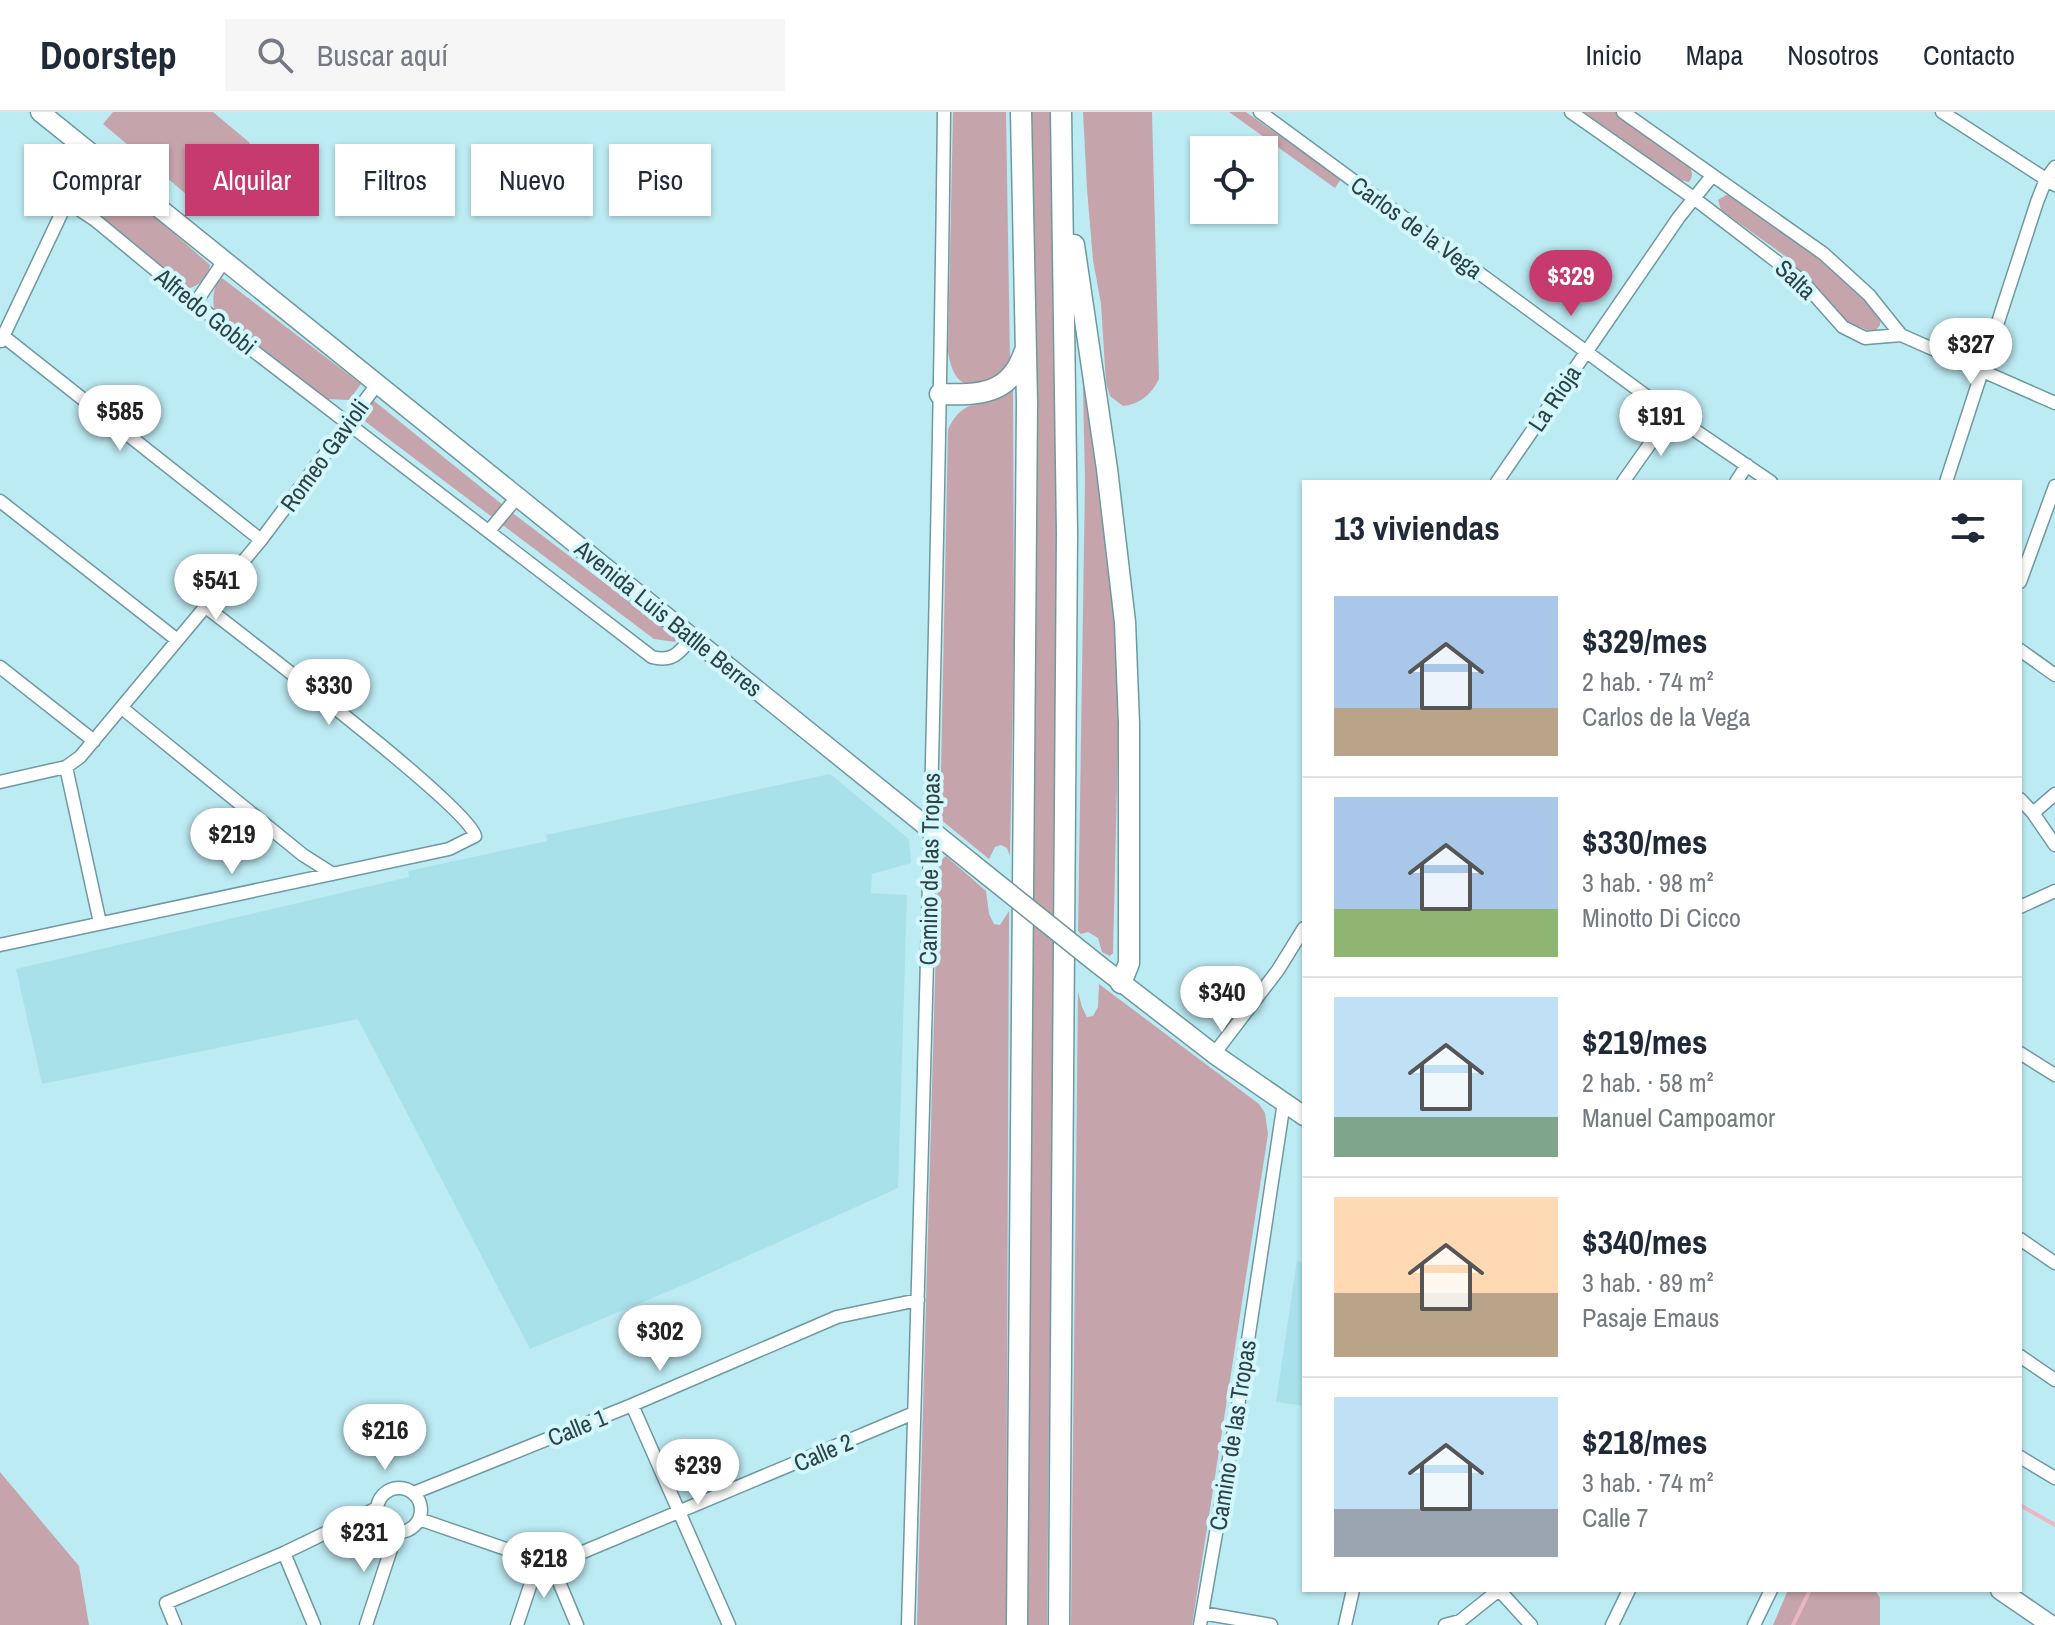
<!DOCTYPE html>
<html lang="es">
<head>
<meta charset="utf-8">
<style>
	body { margin:0; font-family:"Archivo Narrow",sans-serif; background:#f6f6f7; color:#1f2937; height:100vh; display:flex; flex-direction:column; font-size:30px; white-space:nowrap }
	* { box-sizing:border-box; margin:0 }
	p { font-size:26px; color:#747a83 }
	.icon { flex:none; width:44px; height:44px; fill:none; stroke:currentColor; stroke-width:2; stroke-linecap:round; stroke-linejoin:round }
	.map { position:relative; flex:1; overflow:hidden }
	.sheet { position:absolute; left:1302px; top:368px; width:720px; height:1112px; display:flex; flex-direction:column; background:#fff; border-radius:0px; box-shadow:0 2px 6px #0004 }
	.sheet>* { flex:none }
	.guide { position:absolute; left:24px; top:32px; width:760px; height:72px; display:flex; gap:16px }
	.tools { position:absolute; left:1190px; top:24px; display:grid; gap:16px }
	.tools a { display:grid; place-items:center; width:88px; height:88px; border-radius:0px; background:#fff; box-shadow:0 2px 6px #0004; font-size:40px }
	.price { position:absolute; translate:-50% -68px; padding:0 18px; border-radius:28px; background:#fff; color:#222; font-size:26px; line-height:52px; filter:drop-shadow(0 2px 4px #0008) }
	.price::after { content:''; position:absolute; left:50%; top:48px; width:24px; height:18px; margin-left:-12px; background:inherit; clip-path:polygon(0 0,100% 0,50% 100%) }
	.price.active { background:#c63a6d; color:#fff }
	ul { padding:0; list-style:none }
	li { display:flex; align-items:center; gap:24px; height:200px; padding:0 32px }
	li+li { border-top:2px solid #e0e1e3 }
	li span { display:grid; place-items:center; flex:none; width:224px; height:160px; border-radius:0px; color:#555 }
	li>.icon { margin-inline-start:auto }
	span .icon { width:96px; height:96px; fill:#fffc; stroke-width:1 }
	li b { font-size:34px }
	h2 { display:flex; justify-content:space-between; align-items:center; height:96px; padding:0 32px; font-size:34px }
	.pill { padding:0 28px; border-radius:0px; background:#fff; box-shadow:0 2px 6px #0004; font-size:28px; line-height:72px }
	.pill.active { background:#c63a6d; color:#fff }
	header { display:flex; align-items:center; gap:48px; box-sizing:border-box; height:112px; padding:0 40px; background:#fff; border-bottom:2px solid #e0e1e3 }
	header strong { font-size:38px }
	nav { display:flex; gap:44px; margin-inline-start:auto; font-size:28px }
	.search { width:560px; height:72px; background:#f6f6f7; display:flex; align-items:center; gap:20px; box-sizing:border-box; padding:0 28px; border-radius:0px; color:#747a83; font-size:30px }
	.map>svg:first-child { display:block }
</style>
</head>
<body>
<header>
<strong>Doorstep</strong>
<div class="search"><svg class="icon" aria-label="search" viewBox="0 0 24 24"><circle cx="10" cy="10" r="6"/><path d="M15 15l6 6"/></svg>Buscar aquí</div>
<nav><a>Inicio</a><a>Mapa</a><a>Nosotros</a><a>Contacto</a></nav>
</header>
<div class="map">
<svg width="2055" height="1513" viewBox="0 0 2055 1513">
	<rect width="100%" height="100%" fill="#bdebf3"/>
	<!-- built -->
	<path fill="#a9e1ea" d="M830 662 909 727 911 751 872 762 871 781 907 783 898 1076 688 1171 530 1237 358 907 42 972 16 857 409 765 408 759 547 729 546 723Z
		M1297 1148 1304 1152V1294L1276 1290Z"/>
	<!-- green -->
	<path fill="#c6a4ac" d="M113 0H213L250 31 198 92 103 12Z
		M953 0H1006L1010 248 1006 262C974 276 955 282 948 240Z
		M1029 0H1051L1059 334 1047 1513H1024Z
		M1083 0H1152L1159 267C1151 283 1140 292 1123 294L1110 284 1106 271 1101 192 1093 148 1087 77Z
		M1229 0H1246L1341 67 1335 76Z
		M1584 0H1616L1685 49C1691 56 1695 62 1689 70L1679 68Z
		M89 60 152 102 210 153C208 166 200 173 188 177L78 89 77 83Z
		M1728 82 1735 83 1845 162 1881 205 1880 213 1876 218H1867L1846 209 1788 146 1721 98 1718 88Z
		M222 166 361 272 349 288 325 287 214 198C213 187 212 174 222 166Z
		M1082 234 1116 507 1119 591 1113 841 1110 844 1102 840 1098 826 1088 820 1081 822 1078 819 1085 368Z
		M1013 273 1014 533 1010 744 1007 736 1001 733 995 735 989 747 940 707 948 318C965 280 988 300 1013 273Z
		M373 288 514 402 677 526 675 530 654 527 362 307Z
		M946 744 986 779 989 802 994 812 1000 813 1009 799 1006 1513H917L938 761 939 750Z
		M1099 872 1259 992 1265 1001 1268 1022 1260 1074 1192 1513H1071L1078 880 1082 895 1087 905 1093 904 1098 895Z
		M0 1360 79 1454 89 1513H0Z
		M1788 1478H1875L1880 1486V1513H1773Z"/>
	<g fill="none" stroke-linecap="round" stroke-linejoin="round">
		<!-- stream -->
		<path stroke="#eeb6c3" stroke-width="4" d="M2020 1393 2055 1413
			M1793 1513 1810 1478"/>
		<!-- minor casing -->
		<g stroke="#6e99a0" stroke-width="15">
			<path id="minor" d="M1260 0 1671 302 1771 370
				M1571 0 1695 87 1802 169 1843 215 1865 226 1901 223
				M1623 0 1824 142 1869 183 1901 223 2055 291
				M1942 0 2055 73
				M65 88 95 108 251 237 652 545C673 551 681 539 693 524
				M196 190 224 149
				M3 224 261 428
				M1 229 90 41
				M1497 370 1679 105 1712 64
				M1623 370 1671 302
				M1736 370 1747 353
				M1946 370 2037 90 2046 67 2055 55
				M0 389 176 527
				M489 419 518 384
				M2020 470 2055 374
				M2020 538 2055 563
				M0 555 94 629
				M122 596 303 743 333 762
				M66 655 100 811
				M0 670 66 655 80 645 261 428 378 271
				M2020 687 2033 701 2055 733
				M2033 701 2055 682
				M2020 795 2055 779
				M0 833 449 737 475 724C470 696 244 525 206 495
				M2020 941 2055 963
				M1214 942 1278 858 1304 816
				M2020 1127 2055 1151
				M2020 1244 2055 1268
				M632 1293 729 1513
				M2020 1345 2055 1366
				M377 1398a22 22 0 1 1 44 0a22 22 0 1 1-44 0Z
				M416 1380 632 1293 837 1205 918 1188
				M419 1407 552 1453 914 1301
				M284 1441 314 1513
				M552 1453 577 1513
				M1499 1478 1531 1513
				M1202 1501 1271 1513
				M175 1513 166 1491 284 1441 375 1397
				M366 1513 396 1422
				M517 1513 538 1450
				M908 1513C923 1009 938 504 944 0
				M1200 1513 1237 1301 1284 990
				M1345 1513 1353 1478
				M1445 1513 1460 1509 1499 1478
				M1612 1513 1629 1478
				M1754 1513 1771 1478"/>
		</g>
		<!-- secondary casing -->
		<g stroke="#6e99a0" stroke-width="21">
			<path id="secondary" d="M40 0 988 764
				M1099 853 1214 942 1304 1004
				M2000 1478 2051 1513"/>
		</g>
		<!-- trunk casing -->
		<g stroke="#6e99a0" stroke-width="23">
			<path id="trunk" d="M1074 133 1107 357 1125 510 1129 612V851L1121 871
				M940 282C979 283 1010 283 1024 241
				M1017 1513 1027 290 1021 0
				M1059 1513 1067 421 1061 0"/>
		</g>
		<!-- minor -->
		<use href="#minor" stroke="#fff" stroke-width="12"/>
		<!-- secondary -->
		<use href="#secondary" stroke="#fff" stroke-width="18"/>
		<!-- trunk -->
		<use href="#trunk" stroke="#fff" stroke-width="20"/>
		<!-- secondary-bridge casing -->
		<g stroke="#6e99a0" stroke-width="21" stroke-linecap="butt">
			<path id="secondary-bridge" d="M988 764 1099 853"/>
		</g>
		<!-- secondary-bridge -->
		<use href="#secondary-bridge" stroke="#fff" stroke-width="18"/>
	</g>
	<g text-anchor="middle" dominant-baseline="central" stroke-width="8" stroke-linejoin="round" paint-order="stroke">
		<!-- street labels -->
		<g font-size="24" fill="#2e4144" stroke="#d2f7fd">
			<text transform="translate(1417 115) rotate(36)">Carlos de la Vega</text>
			<text transform="translate(1796 167) rotate(43)">Salta</text>
			<text transform="translate(206 199) rotate(39)">Alfredo Gobbi</text>
			<text transform="translate(1554 286) rotate(-56)">La Rioja</text>
			<text transform="translate(324 343) rotate(-54)">Romeo Gavioli</text>
			<text transform="translate(669 506) rotate(39)">Avenida Luis Batlle Berres</text>
			<text transform="translate(929 757) rotate(-89)">Camino de las Tropas</text>
			<text transform="translate(577 1315) rotate(-22)">Calle 1</text>
			<text transform="translate(1232 1323) rotate(-81)">Camino de las Tropas</text>
			<text transform="translate(823 1340) rotate(-23)">Calle 2</text>
		</g>
	</g>
</svg>
<div class="tools">
<a><svg class="icon" aria-label="locate" viewBox="0 0 24 24"><circle cx="12" cy="12" r="6"/><path d="M12 2v4M12 18v4M2 12h4M18 12h4"/></svg></a>
</div>
<b class="price active" style="left:1571px;top:206px">$329</b>
<b class="price" style="left:1971px;top:274px">$327</b>
<b class="price" style="left:120px;top:341px">$585</b>
<b class="price" style="left:1661px;top:346px">$191</b>
<b class="price" style="left:216px;top:510px">$541</b>
<b class="price" style="left:329px;top:615px">$330</b>
<b class="price" style="left:232px;top:764px">$219</b>
<b class="price" style="left:1222px;top:922px">$340</b>
<b class="price" style="left:660px;top:1261px">$302</b>
<b class="price" style="left:385px;top:1360px">$216</b>
<b class="price" style="left:698px;top:1395px">$239</b>
<b class="price" style="left:364px;top:1462px">$231</b>
<b class="price" style="left:544px;top:1488px">$218</b>
<div class="guide">
<a class="pill">Comprar</a>
<a class="pill active">Alquilar</a>
<a class="pill">Filtros</a>
<a class="pill">Nuevo</a>
<a class="pill">Piso</a>
</div>
<section class="sheet">
<h2>13 viviendas<svg class="icon" aria-label="filters" viewBox="0 0 24 24"><path d="M4 7h16M4 17h16"/><circle cx="9" cy="7" r="2"/><circle cx="15" cy="17" r="2"/></svg></h2>
<ul>
<li><span style="background:linear-gradient(#a9c7e8 70%,#b9a48a 0)"><svg class="icon" aria-label="home" viewBox="0 0 24 24"><path d="M3 11l9-7 9 7M6 9v11h12V9"/></svg></span><div><b>$329/mes</b><p>2 hab. · 74 m²</p><p>Carlos de la Vega</p></div></li>
<li><span style="background:linear-gradient(#a9c7e8 70%,#8fb573 0)"><svg class="icon" aria-label="home" viewBox="0 0 24 24"><path d="M3 11l9-7 9 7M6 9v11h12V9"/></svg></span><div><b>$330/mes</b><p>3 hab. · 98 m²</p><p>Minotto Di Cicco</p></div></li>
<li><span style="background:linear-gradient(#bfe0f5 75%,#7fa58c 0)"><svg class="icon" aria-label="home" viewBox="0 0 24 24"><path d="M3 11l9-7 9 7M6 9v11h12V9"/></svg></span><div><b>$219/mes</b><p>2 hab. · 58 m²</p><p>Manuel Campoamor</p></div></li>
<li><span style="background:linear-gradient(#ffd9b3 60%,#b9a48a 0)"><svg class="icon" aria-label="home" viewBox="0 0 24 24"><path d="M3 11l9-7 9 7M6 9v11h12V9"/></svg></span><div><b>$340/mes</b><p>3 hab. · 89 m²</p><p>Pasaje Emaus</p></div></li>
<li><span style="background:linear-gradient(#bfe0f5 70%,#9aa5b1 0)"><svg class="icon" aria-label="home" viewBox="0 0 24 24"><path d="M3 11l9-7 9 7M6 9v11h12V9"/></svg></span><div><b>$218/mes</b><p>3 hab. · 74 m²</p><p>Calle 7</p></div></li>
</ul>
</section>
</div>
</body>
</html>
